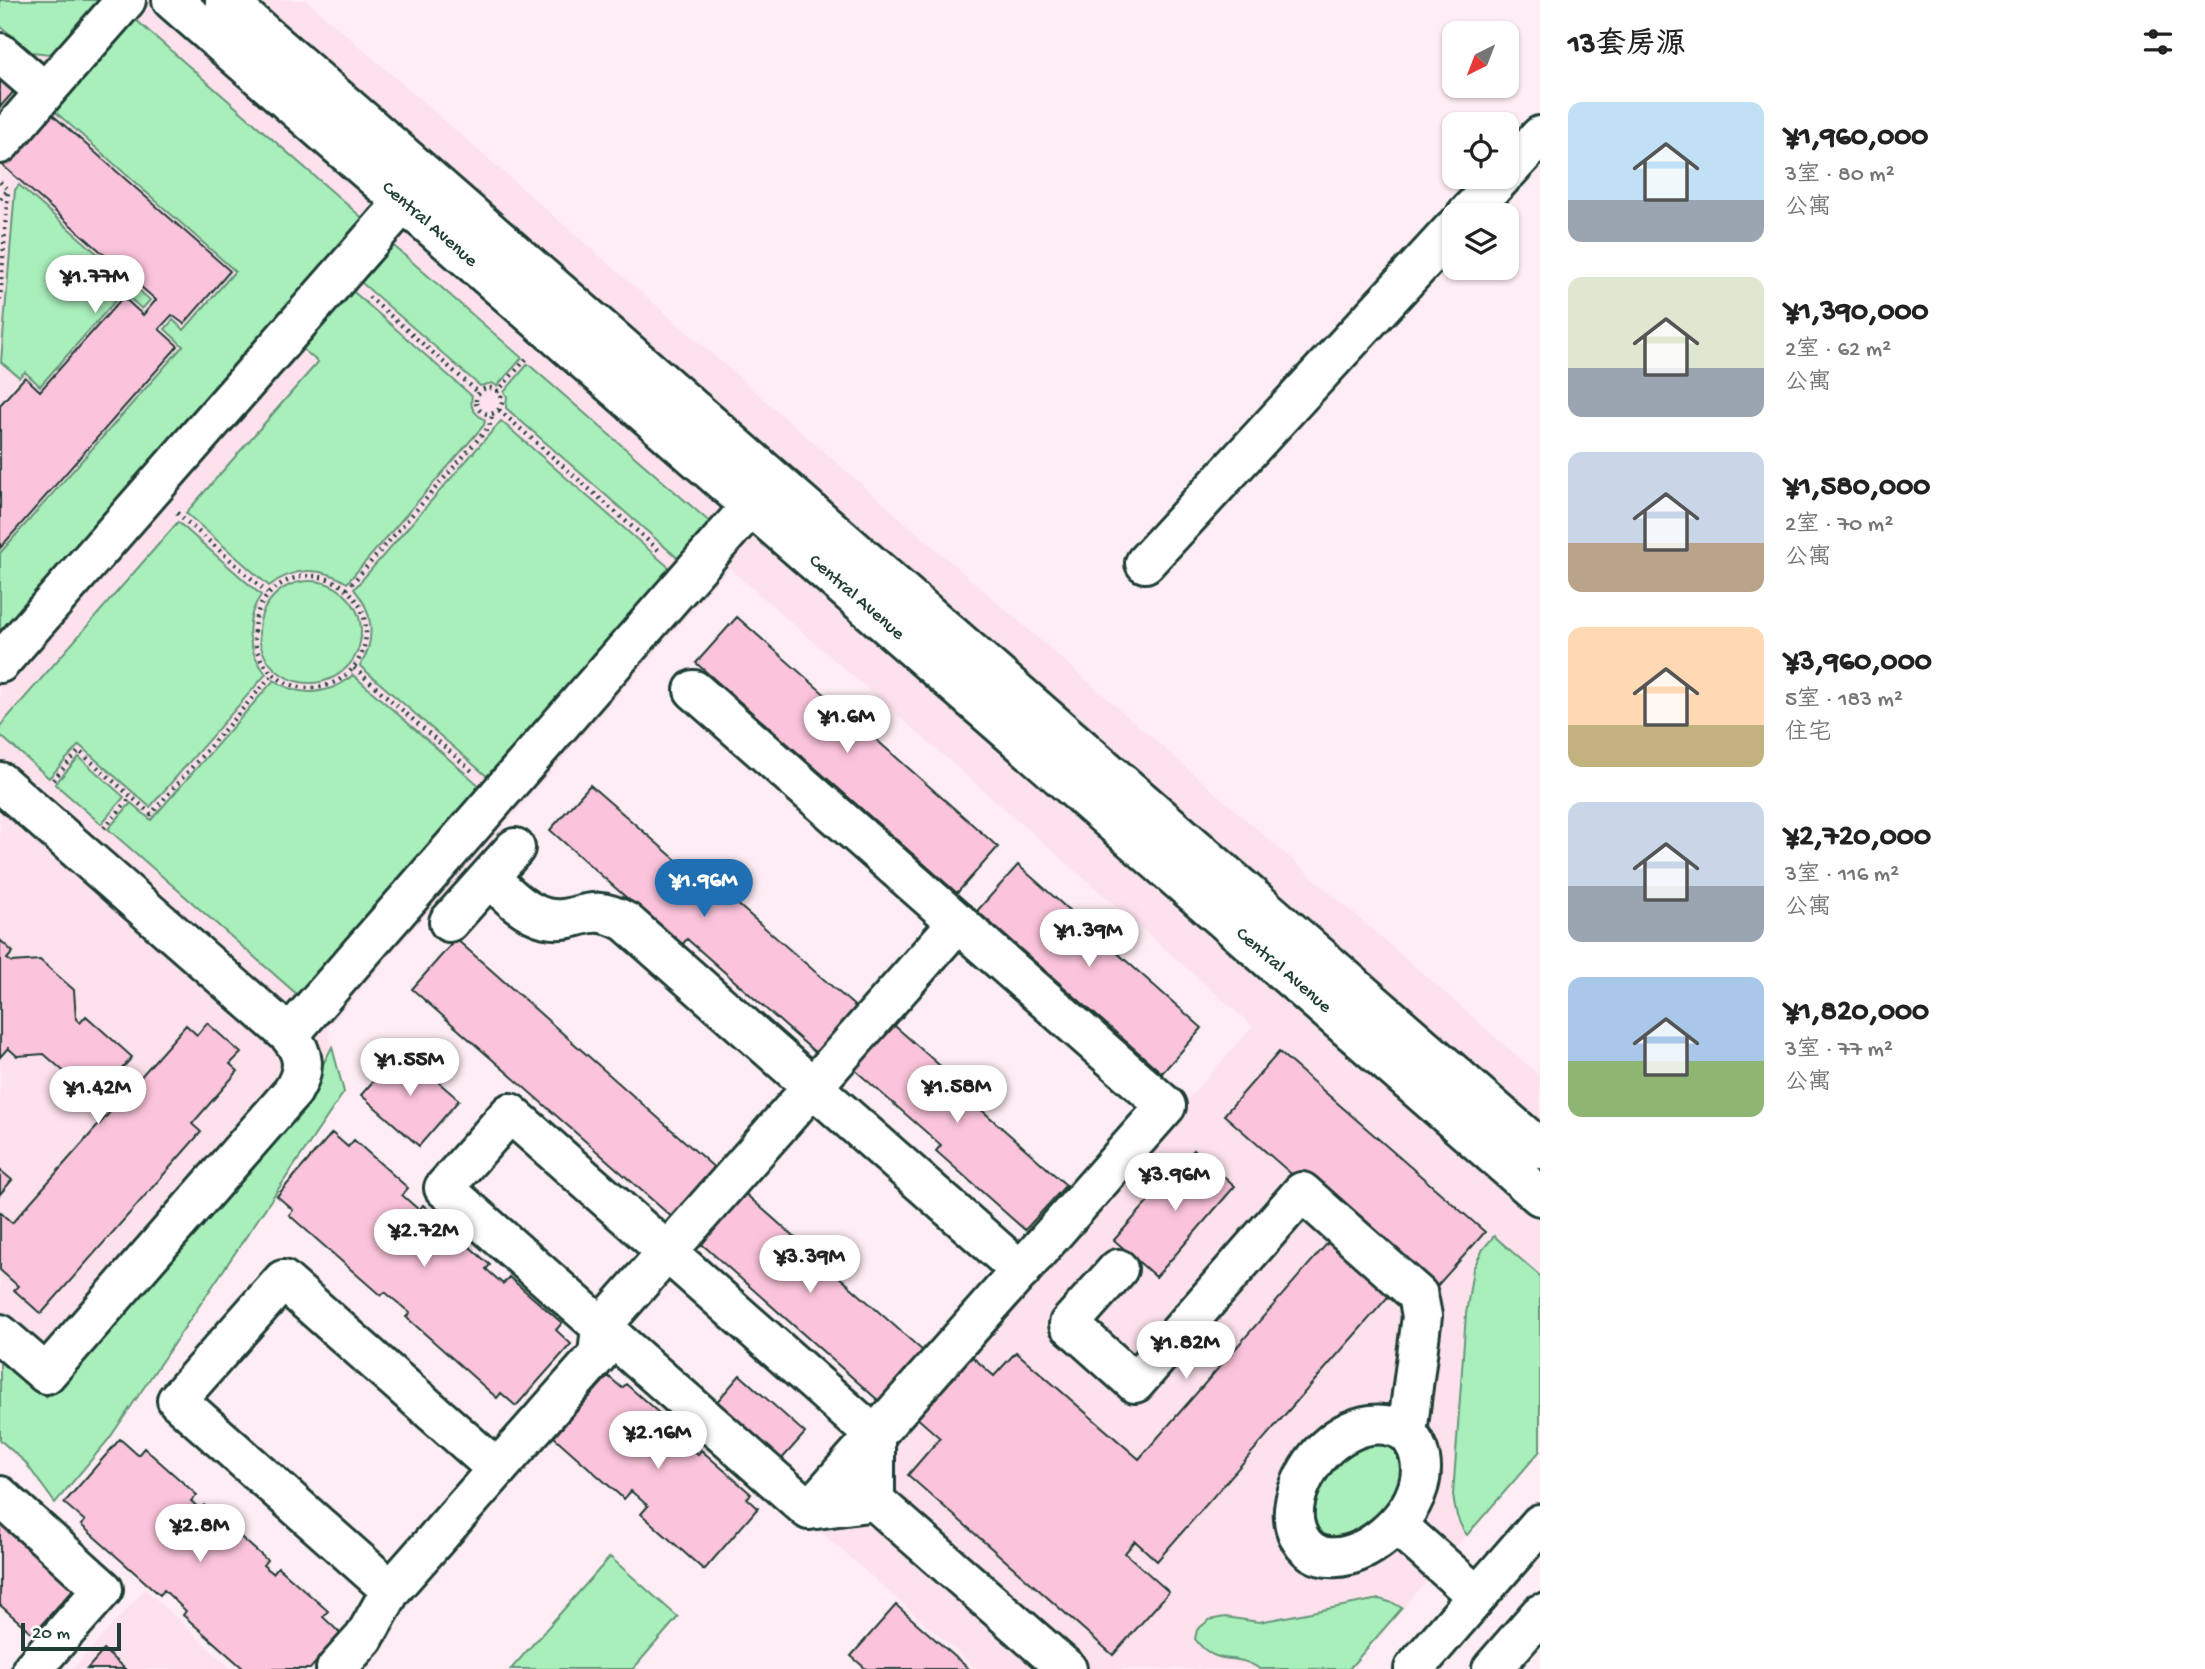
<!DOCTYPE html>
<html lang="zh">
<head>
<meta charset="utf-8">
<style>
	body { margin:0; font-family:"Gochi Hand","LXGW WenKai TC",sans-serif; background:#f2f2f2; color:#222; height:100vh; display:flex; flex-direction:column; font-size:26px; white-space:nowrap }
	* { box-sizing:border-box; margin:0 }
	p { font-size:23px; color:#767676 }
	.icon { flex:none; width:38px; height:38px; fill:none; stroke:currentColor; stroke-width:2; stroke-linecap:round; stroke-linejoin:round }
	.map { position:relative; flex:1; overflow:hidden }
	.drawer { display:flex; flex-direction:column; background:#fff; width:665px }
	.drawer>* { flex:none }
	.needle { width:46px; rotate:222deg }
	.tools { position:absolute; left:1442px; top:21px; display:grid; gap:14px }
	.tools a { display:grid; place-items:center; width:77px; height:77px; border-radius:14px; background:#fff; box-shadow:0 2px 5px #0004; font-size:35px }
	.scale { position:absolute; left:21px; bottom:18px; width:100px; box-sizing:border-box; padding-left:7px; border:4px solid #1f3d34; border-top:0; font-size:19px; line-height:24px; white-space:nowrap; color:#1f3d34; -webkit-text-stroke:5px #fff; paint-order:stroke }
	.price { position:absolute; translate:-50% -60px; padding:0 16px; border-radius:24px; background:#fff; color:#222; font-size:23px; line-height:46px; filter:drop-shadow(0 2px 4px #0008) }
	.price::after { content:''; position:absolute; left:50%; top:42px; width:21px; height:16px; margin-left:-10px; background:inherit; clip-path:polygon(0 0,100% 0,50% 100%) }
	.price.active { background:#1f6fb2; color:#fff }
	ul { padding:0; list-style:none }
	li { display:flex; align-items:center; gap:21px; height:175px; padding:0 28px }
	li span { display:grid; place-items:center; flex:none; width:196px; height:140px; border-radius:14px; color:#555 }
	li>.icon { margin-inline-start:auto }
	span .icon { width:84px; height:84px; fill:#fffc; stroke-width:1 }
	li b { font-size:30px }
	h2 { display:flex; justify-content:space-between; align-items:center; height:84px; padding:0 28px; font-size:30px }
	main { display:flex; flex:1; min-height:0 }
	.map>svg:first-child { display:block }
</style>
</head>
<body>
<main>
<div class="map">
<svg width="1540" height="1669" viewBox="0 0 1540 1669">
	<rect width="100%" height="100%" fill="#feedf4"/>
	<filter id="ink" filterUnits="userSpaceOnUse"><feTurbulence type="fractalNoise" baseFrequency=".0143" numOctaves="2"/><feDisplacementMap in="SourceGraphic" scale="14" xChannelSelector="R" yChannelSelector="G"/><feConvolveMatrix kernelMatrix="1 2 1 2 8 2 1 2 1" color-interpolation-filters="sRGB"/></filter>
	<g filter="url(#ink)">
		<!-- built -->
		<path fill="#fde1ed" d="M0 0H306L1540 1076V1451L1349 1669H977L813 1525 1253 1026 729 568 327 1028 344 1092 109 1439 55 1503 25 1462 0 1440Z
			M145 1589 231 1669H73Z"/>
		<!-- green -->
		<path fill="#a9efbb" stroke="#649678" stroke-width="2" d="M0 0H102L59 50 50 54 32 52 0 26Z
			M136 20 367 222 0 641V553L183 346 165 329 173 320 184 330 235 271 51 108 129 22Z
			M19 185 150 300 142 309 123 292 40 386 25 372 19 377 1 362 15 190Z
			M387 240 522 358 497 386 492 383 480 386 355 277Z
			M347 286 472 396C469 408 475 414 485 420L484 425 347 583C321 566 293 567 269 586L186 513 318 362 297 344Z
			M528 364 712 524 680 560 506 408 507 396 504 392Z
			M501 421 672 570 489 778 360 666C376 640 374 612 354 589Z
			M178 522 261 595C243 621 247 650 266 674L150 807 79 745 49 778 0 735V726Z
			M259 632a51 51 0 1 1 102 0a51 51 0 1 1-102 0Z
			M353 675 481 787 299 996 108 829 131 803 151 820 274 680C299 698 330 695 353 675Z
			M79 757 124 797 101 824 55 784Z
			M332 1047 344 1092 109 1439 55 1503 25 1462 0 1440V1358L46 1397 297 1110 308 1093Z
			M1494 1236 1540 1276V1451L1467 1535C1457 1522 1455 1510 1453 1495L1466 1314 1473 1269 1483 1249Z
			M1386 1439 1404 1455 1399 1494 1366 1531 1329 1541 1309 1518 1315 1487 1348 1449Z
			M610 1557 678 1617 633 1669H511Z
			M1379 1599 1393 1603 1402 1608 1349 1669H1260C1235 1651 1217 1669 1195 1639L1197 1630 1209 1620 1225 1617 1259 1622Z"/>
		<!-- building -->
		<path fill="#fcc4dc" stroke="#1f3d34" stroke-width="2" d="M0 75 16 89 0 107Z
			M48 111 230 271 184 324 172 315 159 329 178 346 0 548V405L25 377 40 391 123 297 143 315 156 300 1 164Z
			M737 617 998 847 957 893 696 663Z
			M590 785 722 900 727 895 858 1009 817 1054 687 939 681 946 550 830Z
			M1018 865 1202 1028 1162 1073 977 911Z
			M456 939 717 1170 674 1219 412 989Z
			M0 940 13 952 7 959 12 962 40 960 74 990 76 1019 80 1023 86 1016 132 1057 109 1084 123 1097 186 1025 197 1035 207 1023 241 1053 230 1064 238 1071 192 1124 201 1132 41 1314 14 1290 18 1286 0 1270V1212L12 1223 110 1112 44 1054 17 1056 8 1048 0 1057Z
			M887 1019 980 1101 976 1105 1066 1185 1025 1230 936 1151 941 1145 848 1064Z
			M401 1050 459 1100 419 1146 361 1095Z
			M1279 1052 1485 1232 1429 1295 1393 1291 1157 1561 1135 1541 1125 1553 1169 1592 1113 1655 908 1475 940 1438 915 1416 969 1354 994 1376 1016 1352 1139 1459 1332 1238 1369 1242 1224 1115Z
			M332 1133 348 1147 354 1140 408 1188 402 1195 419 1210 423 1205 490 1265 486 1269 503 1284 509 1277 562 1323 556 1330 571 1344 516 1406 501 1393 497 1398 406 1317 410 1313 385 1292 381 1296 289 1215 293 1210 277 1196Z
			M1194 1150 1235 1186 1156 1277 1114 1240Z
			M0 1170 12 1180 0 1194Z
			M740 1189 923 1351 879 1401 696 1239Z
			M740 1375 805 1433 780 1461 715 1404Z
			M608 1376 622 1388 626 1384 677 1429 673 1433 698 1454 701 1450 751 1494 747 1498 758 1508 704 1570 641 1514 648 1506 631 1491 624 1499 554 1437Z
			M120 1439 138 1455 144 1448 197 1495 191 1501 200 1509 204 1505 267 1560 263 1565 273 1573 278 1567 328 1611 323 1617 341 1634 310 1669H244L183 1615 186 1611 164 1590 160 1595 81 1525 85 1521 64 1503Z
			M0 1522 75 1587 33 1634 0 1605Z
			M896 1605 969 1669H866L851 1656Z
			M104 1650 125 1669H87Z"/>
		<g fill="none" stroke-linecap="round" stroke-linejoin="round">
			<!-- minor casing -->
			<g stroke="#1f3d34" stroke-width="44">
				<path id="minor" d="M172 0 1540 1196
					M225 0 1540 1149
					M0 53 45 92 126 0
					M0 144 45 92
					M1507 172 1540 136
					M1466 215 1502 177
					M1145 563 1454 228
					M0 663 404 202
					M694 690 1166 1106 809 1510
					M0 782 289 1035C305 1054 306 1069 293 1091L46 1374 0 1334
					M489 877C505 892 524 913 546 918 578 925 587 900 626 922L1021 1271
					M449 922 515 848
					M289 1035 751 506
					M510 1113 875 1436V1501L809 1510 444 1188Z
					M1118 1269 1069 1324 1135 1383 1302 1192 1418 1295 1422 1316 1407 1433C1465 1498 1326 1607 1297 1532 1289 1512 1297 1488 1308 1470 1327 1438 1370 1410 1407 1433
					M0 1496 103 1589 32 1669
					M875 1501 1067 1669
					M1396 1524 1477 1596
					M391 1590 177 1400 283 1280 497 1469
					M336 1669 364 1638 391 1590 598 1355 601 1327 958 922"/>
			</g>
			<!-- major casing -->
			<g stroke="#1f3d34" stroke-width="44">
				<path id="major" d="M1414 1669 1540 1524
					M1492 1669 1540 1614"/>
			</g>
			<!-- path -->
			<path stroke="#1f3d34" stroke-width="4.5" stroke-dasharray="2 5" stroke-linecap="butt" d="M0 182 8 190 0 199
				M369 297 479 393
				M0 300 8 190
				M476 401a13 13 0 1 1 26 0a13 13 0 1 1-26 0Z
				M497 392 527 358
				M499 410 662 553
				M177 513 268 593
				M254 632a56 56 0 1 1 112 0a56 56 0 1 1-112 0Z
				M347 589 489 427 493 414
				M354 668 472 771
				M53 780 79 751 151 814 273 674
				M104 828 131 797"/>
			<!-- minor -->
			<use href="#minor" stroke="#fff" stroke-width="38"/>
			<!-- major -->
			<use href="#major" stroke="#fff" stroke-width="38"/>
		</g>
	</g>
	<g text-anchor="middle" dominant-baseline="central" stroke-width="5" stroke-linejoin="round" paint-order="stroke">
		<!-- street labels -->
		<g font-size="19" fill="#1f3d34" stroke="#fff">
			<text transform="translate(429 225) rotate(41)">Central Avenue</text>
			<text transform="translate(856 598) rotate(41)">Central Avenue</text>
			<text transform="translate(1283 971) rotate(41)">Central Avenue</text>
		</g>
	</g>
</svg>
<div class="tools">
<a><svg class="needle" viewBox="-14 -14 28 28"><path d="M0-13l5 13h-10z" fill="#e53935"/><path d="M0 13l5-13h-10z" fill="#767676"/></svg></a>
<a><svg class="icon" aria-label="locate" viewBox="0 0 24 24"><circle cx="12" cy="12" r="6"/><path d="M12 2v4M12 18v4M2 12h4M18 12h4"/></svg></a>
<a><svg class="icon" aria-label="layers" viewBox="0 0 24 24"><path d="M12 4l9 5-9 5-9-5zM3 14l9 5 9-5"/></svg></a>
</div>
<div class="scale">20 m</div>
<b class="price" style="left:95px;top:315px">¥1.77M</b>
<b class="price" style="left:847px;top:755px">¥1.6M</b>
<b class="price active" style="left:704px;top:919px">¥1.96M</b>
<b class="price" style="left:1089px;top:969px">¥1.39M</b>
<b class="price" style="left:410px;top:1098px">¥1.55M</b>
<b class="price" style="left:957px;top:1125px">¥1.58M</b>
<b class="price" style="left:98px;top:1126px">¥1.42M</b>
<b class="price" style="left:1175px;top:1213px">¥3.96M</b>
<b class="price" style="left:424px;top:1269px">¥2.72M</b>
<b class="price" style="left:810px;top:1295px">¥3.39M</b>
<b class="price" style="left:1186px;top:1381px">¥1.82M</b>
<b class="price" style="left:658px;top:1471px">¥2.16M</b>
<b class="price" style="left:200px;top:1564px">¥2.8M</b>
</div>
<section class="drawer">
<h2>13套房源<svg class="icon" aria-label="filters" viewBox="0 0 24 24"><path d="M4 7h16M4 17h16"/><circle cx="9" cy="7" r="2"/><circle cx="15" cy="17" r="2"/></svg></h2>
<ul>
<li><span style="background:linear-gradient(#bfe0f5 70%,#9aa5b1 0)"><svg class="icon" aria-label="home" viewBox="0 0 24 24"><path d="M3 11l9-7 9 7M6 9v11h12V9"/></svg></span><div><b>¥1,960,000</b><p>3室 · 80 m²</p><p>公寓</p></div></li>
<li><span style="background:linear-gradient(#dfe7d0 65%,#9aa5b1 0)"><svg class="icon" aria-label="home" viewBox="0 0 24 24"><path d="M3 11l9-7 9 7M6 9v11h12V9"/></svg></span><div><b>¥1,390,000</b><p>2室 · 62 m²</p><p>公寓</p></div></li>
<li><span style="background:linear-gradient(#c9d6e8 65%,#b9a48a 0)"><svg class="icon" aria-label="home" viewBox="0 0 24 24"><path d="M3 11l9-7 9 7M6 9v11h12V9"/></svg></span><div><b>¥1,580,000</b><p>2室 · 70 m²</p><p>公寓</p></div></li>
<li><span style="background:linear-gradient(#ffd9b3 70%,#c2b280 0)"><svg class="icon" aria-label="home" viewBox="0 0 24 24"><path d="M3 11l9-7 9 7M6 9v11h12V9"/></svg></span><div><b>¥3,960,000</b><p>5室 · 183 m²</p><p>住宅</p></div></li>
<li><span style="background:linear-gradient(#c9d6e8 60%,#9aa5b1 0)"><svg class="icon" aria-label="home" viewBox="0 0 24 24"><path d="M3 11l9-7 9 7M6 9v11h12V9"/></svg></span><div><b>¥2,720,000</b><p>3室 · 116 m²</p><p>公寓</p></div></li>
<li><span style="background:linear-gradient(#a9c7e8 60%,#8fb573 0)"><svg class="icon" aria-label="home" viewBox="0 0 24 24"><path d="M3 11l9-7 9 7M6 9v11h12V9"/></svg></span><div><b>¥1,820,000</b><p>3室 · 77 m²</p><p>公寓</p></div></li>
</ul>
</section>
</main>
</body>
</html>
